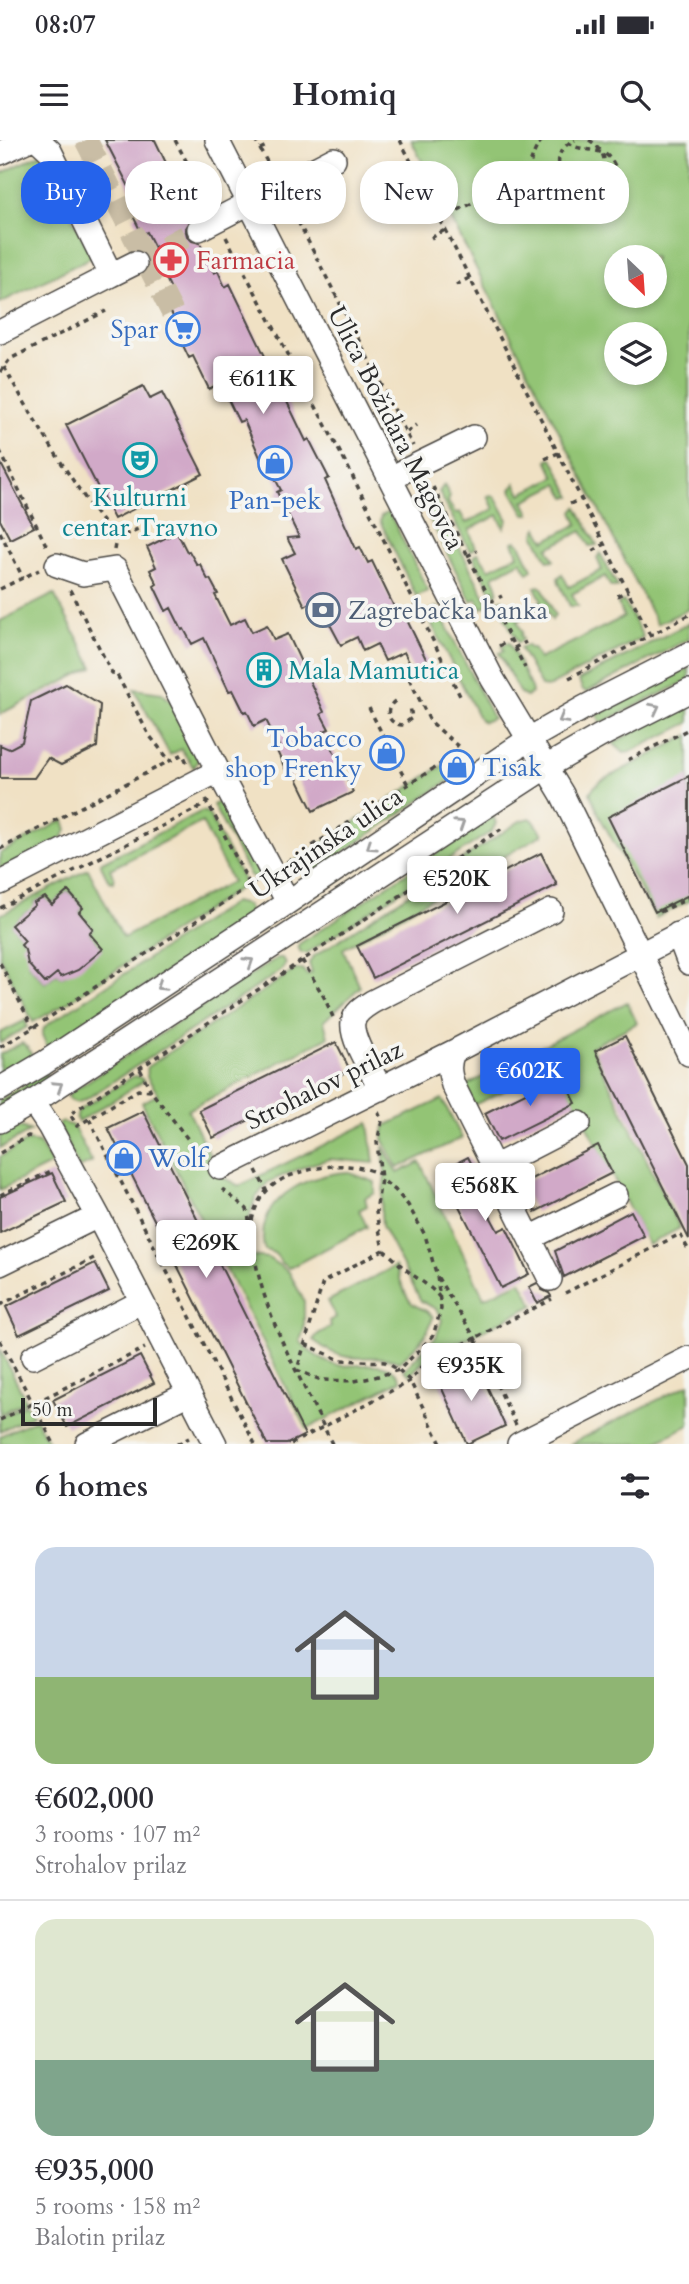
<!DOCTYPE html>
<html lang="en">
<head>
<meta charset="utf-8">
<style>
	body { margin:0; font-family:Cardo,serif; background:#f2f2f3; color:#2b2b33; height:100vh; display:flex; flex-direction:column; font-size:26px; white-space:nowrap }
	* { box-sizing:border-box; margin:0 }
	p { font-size:23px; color:#7c7c81 }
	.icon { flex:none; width:38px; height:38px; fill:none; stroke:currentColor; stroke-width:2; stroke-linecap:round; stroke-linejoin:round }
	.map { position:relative; height:1304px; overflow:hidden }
	.drawer { display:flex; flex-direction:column; background:#fff; flex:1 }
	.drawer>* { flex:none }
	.banner { position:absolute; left:21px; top:21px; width:648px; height:63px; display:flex; gap:14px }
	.needle { width:46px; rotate:155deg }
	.tools { position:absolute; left:604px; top:105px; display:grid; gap:14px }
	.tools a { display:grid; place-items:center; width:63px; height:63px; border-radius:50%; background:#fff; box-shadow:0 4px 10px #0003; font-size:35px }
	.scale { position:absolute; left:21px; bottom:18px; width:136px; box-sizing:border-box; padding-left:7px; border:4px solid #2b2b2b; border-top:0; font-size:19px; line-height:24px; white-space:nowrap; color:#2b2b2b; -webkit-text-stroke:5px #f6f6f2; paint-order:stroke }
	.price { position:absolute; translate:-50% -60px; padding:0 16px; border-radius:7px; background:#fff; color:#222; font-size:23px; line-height:46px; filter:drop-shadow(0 2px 4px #0008) }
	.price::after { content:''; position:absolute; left:50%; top:42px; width:21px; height:16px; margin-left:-10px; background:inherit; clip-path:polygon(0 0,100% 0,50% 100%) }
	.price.active { background:#2563eb; color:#fff }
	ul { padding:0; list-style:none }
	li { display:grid; align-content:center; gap:14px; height:371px; padding:0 35px }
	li+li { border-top:2px solid #e1e1e2 }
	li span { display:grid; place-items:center; height:217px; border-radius:21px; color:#555 }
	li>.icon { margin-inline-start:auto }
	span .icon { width:126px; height:126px; fill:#fffc; stroke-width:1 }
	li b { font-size:30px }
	h2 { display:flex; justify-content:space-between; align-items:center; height:84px; padding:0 35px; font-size:30px }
	.chip { padding:0 24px; border-radius:28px; background:#fff; box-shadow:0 4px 10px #0003; font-size:24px; line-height:63px }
	.chip.active { background:#2563eb; color:#fff }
	.status { display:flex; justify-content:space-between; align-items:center; height:49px; padding:0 35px; background:#fff; direction:ltr }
	.status svg { height:19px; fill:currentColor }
	header { display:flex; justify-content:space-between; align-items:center; height:91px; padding:0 35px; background:#fff; font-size:32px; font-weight:800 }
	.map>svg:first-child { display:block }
</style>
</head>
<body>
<div class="status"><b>08:07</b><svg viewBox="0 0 49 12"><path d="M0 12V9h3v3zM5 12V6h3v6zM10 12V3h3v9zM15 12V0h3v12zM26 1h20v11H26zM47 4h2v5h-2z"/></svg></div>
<header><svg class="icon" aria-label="menu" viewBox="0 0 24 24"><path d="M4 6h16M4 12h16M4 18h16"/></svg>Homiq<svg class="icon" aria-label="search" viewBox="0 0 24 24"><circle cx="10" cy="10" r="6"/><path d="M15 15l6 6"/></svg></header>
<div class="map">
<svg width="689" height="1304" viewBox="0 0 689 1304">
	<rect width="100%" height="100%" fill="#f6f6f2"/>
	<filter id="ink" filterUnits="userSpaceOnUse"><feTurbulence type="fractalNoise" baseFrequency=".0143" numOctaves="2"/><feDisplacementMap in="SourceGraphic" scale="14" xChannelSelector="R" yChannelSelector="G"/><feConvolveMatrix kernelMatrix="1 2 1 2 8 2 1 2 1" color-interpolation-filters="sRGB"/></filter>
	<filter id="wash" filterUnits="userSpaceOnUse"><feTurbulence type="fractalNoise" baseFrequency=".00686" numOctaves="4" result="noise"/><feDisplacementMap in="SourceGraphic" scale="28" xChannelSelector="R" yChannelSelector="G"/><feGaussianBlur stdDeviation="1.57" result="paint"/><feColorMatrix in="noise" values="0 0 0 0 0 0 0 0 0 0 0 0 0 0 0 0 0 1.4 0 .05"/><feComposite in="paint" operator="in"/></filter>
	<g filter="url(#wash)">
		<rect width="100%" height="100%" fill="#f0e1c4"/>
		<!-- green -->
		<path fill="#93c474" stroke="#5f7850" stroke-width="2" fill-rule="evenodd" d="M411 0H689V469L657 484ZM654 117V156H616V117ZM654 194V233H616V194Z
			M40 14 92 117 0 163V34Z
			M552 318 572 357H566L558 344 524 361 530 374H525L511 350 515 343 521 354 555 337 547 320Z
			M444 345 450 356 448 362 455 373 460 372 466 383 494 369 488 356 492 355 496 358 508 380 504 388 498 375 469 390 476 408 470 411 439 352Z
			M427 354 433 356 489 465 482 468 477 458 471 461 419 357Z
			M577 367 597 405 590 406 582 391 548 408 554 420 548 421 535 396 536 391 538 388 545 401 578 384 573 372Z
			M389 372 428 451 416 456 380 381 381 376Z
			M516 401 520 404 532 429 528 433 521 421 493 436C495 443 502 449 494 456L474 418 475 415 478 413 489 429 518 415 513 402Z
			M600 413 618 447H611L605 436 572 454 578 466H570L559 443 558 438 562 434 569 447 602 430 597 418Z
			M539 446 543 449 555 475 552 480 545 467 517 481 522 492 521 496 523 499 518 503 497 462 502 459 504 461 513 474 542 461 535 447Z
			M54 454 93 527 0 574V481Z
			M623 461 625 463 643 497 548 547 541 546 520 508 527 505 529 508H533L539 519 624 477 618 464Z
			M437 467 493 578 484 582 480 580 426 473Z
			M689 483V499L586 552 582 549 579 540Z
			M509 502 531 548 532 553 526 557 519 552 499 513 504 511 502 506Z
			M689 528V540L601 583 597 575Z
			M134 549 162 553 176 566 199 618 194 628 181 609 170 615Z
			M689 562V583L630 612 624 613 613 603Z
			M689 595V761L656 778 601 679 590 653 593 648 601 641Z
			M459 615 466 618 472 625 314 732 296 731 287 726Z
			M226 658 264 732 257 737 250 736 213 665Z
			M202 671 208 673 243 740 241 747 65 864 33 882 0 817V775L88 729 123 798 232 742 202 682 110 729 114 738V742L109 741 100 723ZM68 751 83 768 79 772 93 789 89 793 102 809 65 835 61 837 57 833 45 843 29 826 28 821 32 818 25 801 12 785 28 771H37L34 763 44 757 52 765Z
			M493 676 496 683 492 691 307 813H301L298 806 299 804Z
			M530 678 533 680 543 694 343 809 360 847 324 881 328 897 188 970 220 1036 239 1046 369 983 374 1023 330 1019 308 1025 268 1042 255 1059 251 1071 245 1100 251 1116 268 1118 289 1132 304 1161V1189L300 1201C308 1211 323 1222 336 1225 357 1229 389 1215 401 1240L307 1289 142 963 158 954 147 937V927L295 830 302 829 307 835 312 833 309 823 313 817 502 693 520 681Z
			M64 680 67 690 62 698 0 730V713Z
			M234 762 247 765 252 776 51 907 47 906 42 895 44 888 48 884Z
			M277 818H282L286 823 281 831 86 959 77 963 70 960 68 956 71 952Z
			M627 862 637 883 591 907 680 1088 648 1105 556 926 474 965 465 946Z
			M26 880 27 887 0 903V893Z
			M22 903 28 908 33 918 0 938V914Z
			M45 933 50 942 0 971V960Z
			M134 936 139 937 144 941 78 982 76 978 79 970Z
			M442 959 462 998 398 1028 383 999 385 986Z
			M62 982 73 986 92 1022 79 1028 58 984Z
			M21 987 31 991 0 1008V994L13 988Z
			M27 1001 39 1003 52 1024 0 1050V1017Z
			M383 1006 398 1033 420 1022 484 1158 521 1141 534 1165 427 1218 410 1235 404 1230 436 1197 442 1180 436 1169 421 1161 382 1086 381 1071 385 1033Z
			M347 1032 375 1042V1053L365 1058 367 1066 359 1070 367 1087 289 1128 281 1123C278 1115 274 1112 265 1110 262 1104 263 1101 263 1094 266 1053 311 1035 347 1032Z
			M395 1126C400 1136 404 1157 413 1164 421 1170 424 1167 433 1177 428 1197 414 1209 399 1222 378 1213 363 1221 343 1216 332 1214 321 1206 313 1200L318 1194 331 1187 329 1181 336 1177 328 1161Z
			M0 1209 26 1261 0 1274Z
			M689 1244V1285L652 1304H570Z
			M26 1264 33 1275 0 1291V1277Z
			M36 1279 49 1304H0V1296Z"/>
		<g id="blocks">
			<!-- building -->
			<path fill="#d1a9c8" d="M105 0H155L192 77 185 88 187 96 192 101 200 103 214 133 218 131 225 147 230 144 306 301 309 299 329 338 325 340 356 409 360 407 368 423 372 421 399 477 404 474 428 523 413 530 404 512 385 521 377 504 363 511 357 497 341 505 325 475 320 477 312 462 305 466 282 419 295 413 287 398 299 397 277 352 281 350 266 321 262 322 244 280 239 282 220 243 209 249 193 216 189 218 177 193 180 191 164 158 173 153 157 120 160 118 147 92 142 94 133 76 142 72Z
				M143 246 150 259 162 253 203 334 114 379 66 285Z
				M0 322 34 387 10 399 0 380Z
				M177 392 187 412 189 411 197 425 200 424 208 440 210 439 218 454 215 455 230 485 245 478 252 492 267 485 274 500 288 494 324 572 321 574 329 589 324 591 353 652 313 671 295 634 289 637 275 607 279 606 266 580 254 586 247 571 244 572 233 550 229 551 204 498 192 504 184 489 182 490 171 468 166 471 154 446 157 444 150 430 156 427 147 407Z
				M66 544 100 565 97 607 61 625 48 618 34 638H0V605L9 609 22 602 31 561Z
				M689 636V755L655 772 608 677Z
				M541 713 557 745 373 838 357 806Z
				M68 751 83 768 79 772 93 789 89 793 103 809 78 830 61 837 57 833 45 843 28 824 25 810 21 805 25 801 11 785 35 765 34 763 45 757 52 765Z
				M625 896 689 1024V1099L595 911Z
				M336 902 350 930 213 998 199 970Z
				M562 935 576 963 499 1001 485 973Z
				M143 971 305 1295 287 1304H267L108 988Z
				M598 1005 612 1033 535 1072 521 1044Z
				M468 1017 492 1063 485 1067 498 1091 506 1087 529 1134 501 1148 441 1031Z
				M52 1033 66 1062 0 1093V1057Z
				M631 1071 644 1096 564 1137 555 1111Z
				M95 1123 109 1151 19 1195 6 1167Z
				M537 1143 542 1150 549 1153 551 1156 537 1163 529 1147Z
				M140 1216 154 1243 67 1287 53 1260Z
				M476 1222 505 1286 467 1304 438 1240Z"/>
		</g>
	</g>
	<g filter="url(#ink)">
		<use href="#blocks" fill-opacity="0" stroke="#494642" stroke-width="2"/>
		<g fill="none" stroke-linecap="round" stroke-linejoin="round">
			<!-- minor-tunnel -->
			<path stroke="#c9bda5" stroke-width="23" stroke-dasharray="23 11" stroke-linecap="butt" d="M86 0 178 184
				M135 123 199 89"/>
			<!-- minor casing -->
			<g stroke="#494642" stroke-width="26">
				<path id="minor" d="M217 0 492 538 562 654 689 914
					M0 13 28 0
					M199 89 334 19
					M111 135 135 123
					M0 192 111 135 50 11 38 0
					M390 338 474 297
					M57 425 83 434 115 429 218 631
					M0 743 218 631 288 762
					M678 794 689 823
					M453 912C448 925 449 932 453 945L550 1139
					M0 949 44 923 266 777 529 599 585 567 689 514
					M381 949C373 933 350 899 353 882 355 872 364 867 372 862L551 771
					M33 962 49 986 98 1076 215 1304
					M0 981 33 962 546 627 600 596 689 551
					M494 1027 579 983
					M220 1028 453 912 689 789
					M530 1098 616 1055
					M0 1124 98 1076
					M33 1217 141 1162
					M87 1304 189 1253
					M519 1304 689 1218"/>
			</g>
			<!-- path -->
			<path stroke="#494642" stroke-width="3.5" stroke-dasharray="5 5" stroke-linecap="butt" d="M175 0 208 62
				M255 0 271 29
				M400 0 650 495
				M589 0C606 10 610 28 596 43
				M260 9 269 5
				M566 42C555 25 555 9 575 0
				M505 47H525L560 41 586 46 610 37 615 26C607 9 596 12 580 8 574 7 569 3 564 0
				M407 50 421 43
				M289 64 413 306
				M440 79 522 39C532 27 531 12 542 0
				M226 97 351 333 462 560
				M431 98 445 90
				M456 145 469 138
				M4 227C38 286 73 346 116 399
				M0 232 10 219 106 171
				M407 292 416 285
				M0 311 47 407
				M545 319 558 313
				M433 347 525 528
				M570 364 581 359
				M0 392 23 438
				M114 410 116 399 140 388
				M593 411 603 405
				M467 416 477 411
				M0 449 39 430
				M70 450 112 533H116L149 595 170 621
				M617 456 628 451
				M490 462 502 456
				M499 506 510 500
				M514 508 526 502
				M405 530 430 581 462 610
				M569 538 689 475
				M395 561C384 569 387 584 402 585L412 578 410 566
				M369 568 408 645
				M628 620 689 589
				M206 659 250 745
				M0 709 183 614 188 625
				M287 722 450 618
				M0 768 208 663
				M660 772 689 758
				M302 820 324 857 333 877
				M0 823 33 888
				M0 907 33 888 257 741
				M140 929 151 951
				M378 972 382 981 377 1002 381 1039 376 1072 383 1110 323 1142 297 1230 321 1240 354 1241 371 1238 399 1230 433 1196 441 1169 437 1136 425 1095 408 1065 395 1050 381 1039
				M89 979 255 1304
				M0 1013 28 996 32 997
				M201 1025 190 1002 151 951 138 950 77 986 70 974 501 689
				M256 1030 266 1050
				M222 1049 247 1069 251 1090
				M0 1055 51 1031
				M383 1110C393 1116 399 1125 409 1132 420 1141 431 1146 440 1158
				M565 1153 680 1094 689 1111
				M0 1165 98 1116
				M0 1200 54 1304
				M305 1204 340 1220 385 1222 399 1230 410 1241 441 1304
				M0 1280 145 1208
				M516 1285 475 1198 552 1159
				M177 1304 189 1298
				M291 1304 410 1241 421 1227 475 1198 438 1138
				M332 1304C304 1243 264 1179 254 1112 253 1105 251 1098 251 1091 252 1063 267 1044 292 1035 322 1025 351 1021 380 1034"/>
			<!-- minor -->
			<use href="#minor" stroke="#fff" stroke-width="23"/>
		</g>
		<!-- one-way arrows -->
		<defs><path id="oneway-chevron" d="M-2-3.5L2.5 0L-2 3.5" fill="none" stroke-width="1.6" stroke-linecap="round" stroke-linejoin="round" transform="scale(1.75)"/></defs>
		<g stroke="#a0a0a0">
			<use href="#oneway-chevron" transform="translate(655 568) rotate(-27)"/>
			<use href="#oneway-chevron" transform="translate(563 579) rotate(150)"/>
			<use href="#oneway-chevron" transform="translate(460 684) rotate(-33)"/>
			<use href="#oneway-chevron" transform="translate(371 706) rotate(146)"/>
			<use href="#oneway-chevron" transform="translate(249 822) rotate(-33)"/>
			<use href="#oneway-chevron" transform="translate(161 846) rotate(147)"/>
			<use href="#oneway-chevron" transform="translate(58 946) rotate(-33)"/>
		</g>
	</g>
	<!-- icons -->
	<defs>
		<g id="pharmacy-ring" transform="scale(1.75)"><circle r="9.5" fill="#f6f6f2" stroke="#e0444e" stroke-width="1.5"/><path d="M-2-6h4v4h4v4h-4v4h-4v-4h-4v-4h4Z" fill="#e0444e"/></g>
		<g id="supermarket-ring" transform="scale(1.75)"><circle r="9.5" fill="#f6f6f2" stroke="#3f7fe0" stroke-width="1.5"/><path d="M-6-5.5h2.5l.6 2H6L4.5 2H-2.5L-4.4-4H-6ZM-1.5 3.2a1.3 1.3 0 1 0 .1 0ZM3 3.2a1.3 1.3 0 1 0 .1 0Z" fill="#3f7fe0"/></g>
		<g id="theatre-ring" transform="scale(1.75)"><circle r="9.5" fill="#f6f6f2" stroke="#0f9aa8" stroke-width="1.5"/><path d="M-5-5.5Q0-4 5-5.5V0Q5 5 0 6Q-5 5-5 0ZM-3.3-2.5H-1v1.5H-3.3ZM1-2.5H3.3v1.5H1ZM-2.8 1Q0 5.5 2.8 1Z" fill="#0f9aa8"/></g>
		<g id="shop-ring" transform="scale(1.75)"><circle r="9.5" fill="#f6f6f2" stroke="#3f7fe0" stroke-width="1.5"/><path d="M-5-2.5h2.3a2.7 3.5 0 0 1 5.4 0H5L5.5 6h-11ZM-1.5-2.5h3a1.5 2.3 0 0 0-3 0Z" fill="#3f7fe0"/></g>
		<g id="bank-ring" transform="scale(1.75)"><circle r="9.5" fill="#f6f6f2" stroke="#5c6f8a" stroke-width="1.5"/><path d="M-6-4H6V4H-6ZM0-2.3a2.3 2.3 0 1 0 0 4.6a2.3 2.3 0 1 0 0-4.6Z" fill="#5c6f8a"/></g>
		<g id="building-ring" transform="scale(1.75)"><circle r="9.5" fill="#f6f6f2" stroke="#0f9aa8" stroke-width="1.5"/><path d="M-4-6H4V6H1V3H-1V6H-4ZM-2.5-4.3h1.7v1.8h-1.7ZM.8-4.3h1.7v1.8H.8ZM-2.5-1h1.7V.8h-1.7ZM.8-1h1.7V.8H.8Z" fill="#0f9aa8"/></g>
	</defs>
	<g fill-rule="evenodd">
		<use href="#pharmacy-ring" x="171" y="120"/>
		<use href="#supermarket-ring" x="183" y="189"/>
		<use href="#theatre-ring" x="140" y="320"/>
		<use href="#shop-ring" x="275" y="323"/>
		<use href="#bank-ring" x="323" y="470"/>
		<use href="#building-ring" x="264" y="530"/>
		<use href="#shop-ring" x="387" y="613"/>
		<use href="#shop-ring" x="457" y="627"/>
		<use href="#shop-ring" x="124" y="1018"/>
	</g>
	<g text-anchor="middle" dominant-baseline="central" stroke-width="7" stroke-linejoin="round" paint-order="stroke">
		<!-- health labels -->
		<g font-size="26" fill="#be3a42" stroke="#f6f6f2" text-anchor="start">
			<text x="196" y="120">Farmacia</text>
		</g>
		<!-- shop labels -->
		<g font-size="26" fill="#366cbe" stroke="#f6f6f2" text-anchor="end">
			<text x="158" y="189">Spar</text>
			<text x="275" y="360" text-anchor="middle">Pan-pek</text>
			<text x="362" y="598">Tobacco<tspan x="362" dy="30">shop Frenky</tspan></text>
			<text x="482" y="627" text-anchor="start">Tisak</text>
			<text x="148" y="1018" text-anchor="start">Wolf</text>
		</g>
		<!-- street labels -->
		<g font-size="26" fill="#2b2b2b" stroke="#f6f6f2">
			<text transform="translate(396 288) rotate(63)">Ulica Božidara Magovca</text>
			<text transform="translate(326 703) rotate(-34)">Ukrajinska ulica</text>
			<text transform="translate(324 945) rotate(-26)">Strohalov prilaz</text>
		</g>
		<!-- culture labels -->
		<g font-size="26" fill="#0d838f" stroke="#f6f6f2">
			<text x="140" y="357">Kulturni<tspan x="140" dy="30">centar Travno</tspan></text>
			<text x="288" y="530" text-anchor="start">Mala Mamutica</text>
		</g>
		<!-- service labels -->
		<g font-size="26" fill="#4e5e75" stroke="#f6f6f2" text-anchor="start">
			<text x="348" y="470">Zagrebačka banka</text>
		</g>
	</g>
</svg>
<div class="tools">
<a><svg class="needle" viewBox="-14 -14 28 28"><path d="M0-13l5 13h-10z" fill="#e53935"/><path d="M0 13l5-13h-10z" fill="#7c7c81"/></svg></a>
<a><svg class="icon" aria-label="layers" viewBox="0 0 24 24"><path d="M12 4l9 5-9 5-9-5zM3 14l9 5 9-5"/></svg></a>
</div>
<div class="scale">50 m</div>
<b class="price" style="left:263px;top:276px">€611K</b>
<b class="price" style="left:457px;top:776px">€520K</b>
<b class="price active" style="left:530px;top:968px">€602K</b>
<b class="price" style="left:485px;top:1083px">€568K</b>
<b class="price" style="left:206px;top:1140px">€269K</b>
<b class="price" style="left:471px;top:1263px">€935K</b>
<div class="banner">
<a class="chip active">Buy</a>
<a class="chip">Rent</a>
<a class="chip">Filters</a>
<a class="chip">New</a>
<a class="chip">Apartment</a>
</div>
</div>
<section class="drawer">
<h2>6 homes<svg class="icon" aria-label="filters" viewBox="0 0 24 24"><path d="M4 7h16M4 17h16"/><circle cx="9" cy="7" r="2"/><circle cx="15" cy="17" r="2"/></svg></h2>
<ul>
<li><span style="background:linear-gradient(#c9d6e8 60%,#8fb573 0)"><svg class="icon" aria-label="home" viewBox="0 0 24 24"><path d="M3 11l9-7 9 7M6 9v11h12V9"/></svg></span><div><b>€602,000</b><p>3 rooms · 107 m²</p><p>Strohalov prilaz</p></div></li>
<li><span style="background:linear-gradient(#dfe7d0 65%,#7fa58c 0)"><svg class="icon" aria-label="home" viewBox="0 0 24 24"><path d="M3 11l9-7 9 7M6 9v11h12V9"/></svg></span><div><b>€935,000</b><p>5 rooms · 158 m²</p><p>Balotin prilaz</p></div></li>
</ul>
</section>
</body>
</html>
